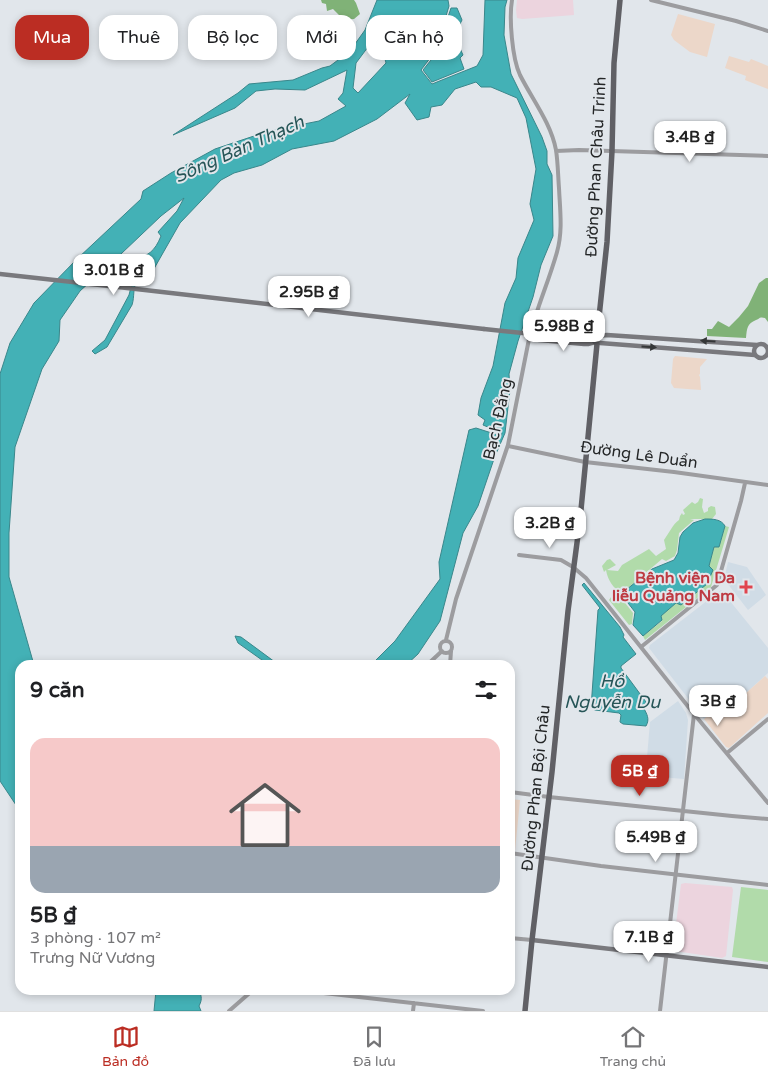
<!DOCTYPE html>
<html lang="vi">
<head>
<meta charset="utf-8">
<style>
	body { margin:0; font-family:"Varela Round",sans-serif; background:#f6f6f6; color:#202124; height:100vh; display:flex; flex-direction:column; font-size:19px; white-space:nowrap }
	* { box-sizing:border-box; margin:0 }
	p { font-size:16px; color:#757577 }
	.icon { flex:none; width:28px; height:28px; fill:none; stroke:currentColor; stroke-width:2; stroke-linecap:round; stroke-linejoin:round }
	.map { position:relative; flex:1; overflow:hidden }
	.details { position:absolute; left:15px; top:660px; width:500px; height:335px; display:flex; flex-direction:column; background:#fff; border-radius:15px; box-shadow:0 2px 8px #0003 }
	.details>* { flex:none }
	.banner { position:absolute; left:15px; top:15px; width:500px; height:45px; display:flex; gap:10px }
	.price { position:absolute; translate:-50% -42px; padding:0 11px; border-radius:10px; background:#fff; color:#222; font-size:16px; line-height:32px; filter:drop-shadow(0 1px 2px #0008) }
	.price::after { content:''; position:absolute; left:50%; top:30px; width:15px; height:11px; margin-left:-8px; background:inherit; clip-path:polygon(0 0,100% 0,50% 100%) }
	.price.on { background:#bb2d23; color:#fff }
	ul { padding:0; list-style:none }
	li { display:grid; align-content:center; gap:10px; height:265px; padding:0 15px }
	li+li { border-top:1px solid #e0e0e0 }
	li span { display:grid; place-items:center; height:155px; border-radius:15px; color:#555 }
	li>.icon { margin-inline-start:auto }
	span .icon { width:90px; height:90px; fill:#fffc; stroke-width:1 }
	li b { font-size:21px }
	h2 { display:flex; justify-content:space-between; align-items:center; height:60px; padding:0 15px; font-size:21px }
	.chip { padding:0 18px; border-radius:15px; background:#fff; box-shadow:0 2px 8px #0003; font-size:18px; line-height:45px }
	.chip.on { background:#bb2d23; color:#fff }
	.dock { display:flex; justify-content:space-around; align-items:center; height:70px; border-top:1px solid #e0e0e0; background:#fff; font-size:14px; color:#757577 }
	.dock a { display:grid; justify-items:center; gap:2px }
	.dock .on { color:#bb2d23 }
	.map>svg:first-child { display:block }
</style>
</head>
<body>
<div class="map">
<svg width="768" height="1011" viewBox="0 0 768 1011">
	<rect width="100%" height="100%" fill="#e1e6eb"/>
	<!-- commercial -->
	<path fill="#ecd4de" d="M517 0H573L574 15 522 19 517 18 516 10Z
		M685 883 732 887 733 890 726 956 722 958 675 951 673 948 681 884Z"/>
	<!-- built -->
	<path fill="#d0dce6" d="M728 562 747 567 766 595 748 610 724 579Z
		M721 590 768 648V673L746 693 733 699 704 719 649 648 650 645Z
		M678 701 686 713 688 720 684 779 660 777 648 775 646 769 650 722Z"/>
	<!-- education -->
	<path fill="#ecd7c9" d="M678 14 715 24 707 57 690 52 674 40 671 35Z
		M729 56 749 62 751 59 768 66V89L745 80 746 76 725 68Z
		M675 356 707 359 700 367V374L699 375 700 377 701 390 674 388 671 383 673 359Z
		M765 676 768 679V713L729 748 726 747 704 719 716 709 746 693Z
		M510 799 520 800 515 851 510 850Z"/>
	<!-- green -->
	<path fill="#b1dbaa" d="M700 498 703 499 702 507 704 513 708 511V508L711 506 715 507 716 514 712 519H690L694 520 679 533 677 550 675 556 666 561 662 559 621 594C613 587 608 581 606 570L604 572 602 566 607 560 610 559 616 565 607 570 618 571 622 565 649 549 656 556 666 549 664 540C669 533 673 524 679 520L680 516 682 513 683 515 685 514 683 510 692 502 695 504 698 502Z
		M725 526 729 527 711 587 645 640 643 636 662 621 661 616 676 603 709 566 714 547H719Z
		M619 595 633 613 632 624 629 625 609 600 611 597H615Z
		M741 887 768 890V962L732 957Z"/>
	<!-- forest -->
	<path fill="#80b277" d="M321 0H354L356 3 360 14 354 19 344 20 333 9 327 11 326 4 322 3Z
		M766 278H768V322L765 318C759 317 762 317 756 320 747 324 747 328 746 338L707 336V329H712L718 321 729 327 739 317 748 306 759 283Z"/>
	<!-- water -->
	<path fill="#43b1b6" stroke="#3a878b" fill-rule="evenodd" d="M377 0H448L449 6 446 16V27L442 34 437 49 421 70 432 84 477 66 483 55 485 0H507L505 7 504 35 511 74 542 137 547 151V164L552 175 553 236 541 265 533 297 518 341 509 374 510 390 505 433 495 456 478 506 463 533 440 621 418 654 406 665H371L395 641 440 579 439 562 469 430 476 428 501 436 502 433 483 425 485 420 478 415 481 398 493 366 505 303 516 278 518 258 534 220 530 204 536 169 526 118 517 98 491 87H481L476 82 455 89 442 105 431 107 429 117 417 120 405 103 410 94 377 119 334 141 292 149 262 165 234 173 221 180 180 223 151 274 143 278 138 279C132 288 135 296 132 305L107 347 95 354 92 351 105 340 129 295 136 268 130 264 132 259C148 257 155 251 161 236L158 232 177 211 184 198 161 216 122 253 80 291 60 320 59 341 42 369 15 447 9 533V577L34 665H20V811L0 781V374L10 343 34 303 77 259 141 199 143 191 171 173 215 149 269 131 319 121 346 106 338 99 343 93 347 70 305 90 275 89 256 91 235 108 173 135 238 93 249 84 293 80 322 68 330 66 350 51 365 30ZM380 31 384 32 376 45 385 59 386 63 358 93 353 88 356 63Z
		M451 8H457L462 20C458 26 460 36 458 44L463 55 460 58 464 69 432 82 423 70 439 50 443 35 448 27V17Z
		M705 519C713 519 721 519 725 526L719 547H714L709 566 713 570 707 584 681 605 676 603 661 616 662 620 643 636 633 625 635 612 621 594 652 569 674 560 678 553 680 537 683 532 693 523Z
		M584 583 620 627 624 635 623 637 636 654 621 666V668L646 702 643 707C647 714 650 719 646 726L623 724 620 722 621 715 619 713 595 710 591 708 598 610 600 608 582 585Z
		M235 636 241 637 279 665H269L238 643Z
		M156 990H199C202 997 202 1000 199 1006L201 1011H154Z"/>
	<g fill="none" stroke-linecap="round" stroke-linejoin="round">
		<!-- tertiary -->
		<path stroke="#9c9c9f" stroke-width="4" d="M651 0 736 21 768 31
			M556 151 579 150 768 156
			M508 446 585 462 674 472 768 485
			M519 555 561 560 573 567 586 578 694 714 768 803
			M446 640 456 599 508 445 529 339C536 309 549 281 557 252 563 231 560 210 559 188 558 176 558 163 556 150 551 123 532 99 520 75 512 58 509 18 512 0
			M440 647a6 6 0 1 1 12 0a6 6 0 1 1-12 0Z
			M641 647 717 585 741 501 745 483
			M427 665 442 651
			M450 665 451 651
			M727 753 768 719
			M510 792 549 797 732 816 768 819
			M510 853 601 866 768 885
			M510 938 532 940
			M297 990 483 1011
			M229 1011 253 990
			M413 1011 414 1003
			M660 1011 694 714"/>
		<!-- secondary -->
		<path stroke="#79797d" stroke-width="4.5" d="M0 274 136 289 484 329
			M532 326 587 334 596 337
			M542 335 582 338
			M598 336 607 335 757 345
			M584 337 582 338 585 340 594 341
			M529 339 584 344H588L595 342
			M600 343 755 355
			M754 351a7 7 0 1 1 14 0a7 7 0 1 1-14 0Z
			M532 940 768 967"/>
		<!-- primary -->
		<path stroke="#606065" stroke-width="5.5" d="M597 344 594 340 595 338 597 336 607 242 612 151 614 63 620 0
			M525 1011 532 940 552 772 568 611 580 520 597 344"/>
		<!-- secondary-bridge -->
		<path stroke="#79797d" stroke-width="4.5" d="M484 329 542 335"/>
	</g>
	<!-- one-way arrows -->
	<defs><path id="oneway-solid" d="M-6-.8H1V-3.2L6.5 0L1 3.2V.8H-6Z" transform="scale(1.25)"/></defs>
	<g fill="#353738">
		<use href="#oneway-solid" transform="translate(708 341) rotate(-176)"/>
		<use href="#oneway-solid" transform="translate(649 347) rotate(4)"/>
	</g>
	<!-- markers -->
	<path fill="#e0444e" stroke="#e1e6eb" stroke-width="2" d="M743.5 579.5h5v5h5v5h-5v5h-5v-5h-5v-5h5z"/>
	<g text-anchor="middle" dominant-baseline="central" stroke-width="4" stroke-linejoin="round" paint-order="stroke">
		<!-- street labels -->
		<g font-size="16" fill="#242627" stroke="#e1e6eb">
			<text transform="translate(596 167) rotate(-87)">Đường Phan Châu Trinh</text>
			<text transform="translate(498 419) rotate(-77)">Bạch Đằng</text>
			<text transform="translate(639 455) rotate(8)">Đường Lê Duẩn</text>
			<text transform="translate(536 788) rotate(-84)">Đường Phan Bội Châu</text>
		</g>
		<!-- health labels -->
		<g font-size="16" font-weight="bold" fill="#be3a42" stroke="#e1e6eb" text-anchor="end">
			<text x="735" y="578">Bệnh viện Da<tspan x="735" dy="18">liễu Quảng Nam</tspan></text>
		</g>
		<!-- water labels -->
		<g font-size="18" font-style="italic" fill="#265557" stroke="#e1e6eb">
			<text transform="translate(239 149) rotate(-24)">Sông Bàn Thạch</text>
			<text x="612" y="681">Hồ<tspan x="612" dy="21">Nguyễn Du</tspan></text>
		</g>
	</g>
</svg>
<b class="price" style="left:690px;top:163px">3.4B ₫</b>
<b class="price" style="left:114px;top:296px">3.01B ₫</b>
<b class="price" style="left:309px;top:318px">2.95B ₫</b>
<b class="price" style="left:564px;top:352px">5.98B ₫</b>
<b class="price" style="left:550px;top:549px">3.2B ₫</b>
<b class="price" style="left:718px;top:727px">3B ₫</b>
<b class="price on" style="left:640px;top:797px">5B ₫</b>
<b class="price" style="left:656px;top:863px">5.49B ₫</b>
<b class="price" style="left:649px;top:963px">7.1B ₫</b>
<div class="banner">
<a class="chip on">Mua</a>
<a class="chip">Thuê</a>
<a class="chip">Bộ lọc</a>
<a class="chip">Mới</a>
<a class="chip">Căn hộ</a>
</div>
<section class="details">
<h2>9 căn<svg class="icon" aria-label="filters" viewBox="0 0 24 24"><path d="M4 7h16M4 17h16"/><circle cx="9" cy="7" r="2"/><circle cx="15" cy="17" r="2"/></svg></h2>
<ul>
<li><span style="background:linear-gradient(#f6c9c9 70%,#9aa5b1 0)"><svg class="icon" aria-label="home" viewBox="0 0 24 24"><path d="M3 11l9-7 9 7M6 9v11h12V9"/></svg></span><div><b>5B ₫</b><p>3 phòng · 107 m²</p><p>Trưng Nữ Vương</p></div></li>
</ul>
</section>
</div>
<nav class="dock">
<a class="on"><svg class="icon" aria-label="map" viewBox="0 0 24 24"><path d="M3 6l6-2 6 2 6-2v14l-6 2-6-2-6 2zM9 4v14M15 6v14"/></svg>Bản đồ</a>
<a><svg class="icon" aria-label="saved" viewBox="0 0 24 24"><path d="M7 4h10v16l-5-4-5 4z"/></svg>Đã lưu</a>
<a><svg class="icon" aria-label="home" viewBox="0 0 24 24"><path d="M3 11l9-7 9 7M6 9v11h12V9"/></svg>Trang chủ</a>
</nav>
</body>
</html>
